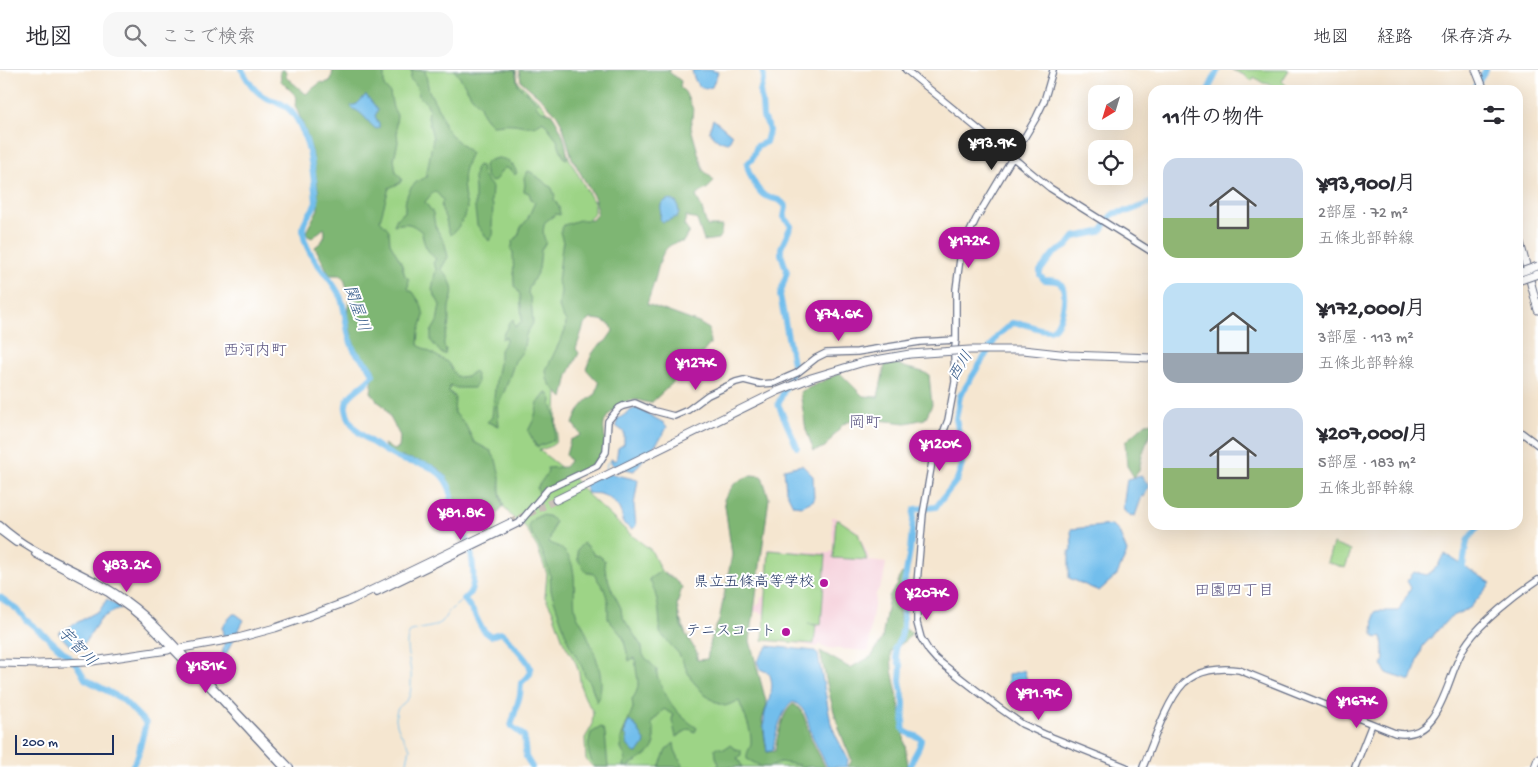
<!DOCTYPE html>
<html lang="ja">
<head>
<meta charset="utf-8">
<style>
	body { margin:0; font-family:"Gochi Hand","Klee One",sans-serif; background:#f7f7f7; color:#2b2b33; height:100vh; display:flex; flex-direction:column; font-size:19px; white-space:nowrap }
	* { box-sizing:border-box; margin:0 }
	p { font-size:16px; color:#7c7c81 }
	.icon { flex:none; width:28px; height:28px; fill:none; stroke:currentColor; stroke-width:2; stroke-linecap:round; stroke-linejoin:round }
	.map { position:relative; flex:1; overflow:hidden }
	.details { position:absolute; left:1148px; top:15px; width:375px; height:445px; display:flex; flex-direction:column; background:#fff; border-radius:15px; box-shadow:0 5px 20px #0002 }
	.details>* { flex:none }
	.needle { width:32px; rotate:218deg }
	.fabs { position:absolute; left:1088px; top:15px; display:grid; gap:10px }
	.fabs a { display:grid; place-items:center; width:45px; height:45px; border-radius:10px; background:#fff; box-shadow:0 5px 20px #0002; font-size:25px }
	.scale { position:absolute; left:15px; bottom:12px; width:99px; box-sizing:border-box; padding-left:5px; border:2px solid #1b2f5e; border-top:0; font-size:14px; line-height:18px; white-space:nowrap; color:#1b2f5e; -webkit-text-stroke:4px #fff; paint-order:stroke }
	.price { position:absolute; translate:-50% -42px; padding:0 11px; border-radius:18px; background:#b5179e; color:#fff; font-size:16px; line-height:32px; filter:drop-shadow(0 1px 2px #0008) }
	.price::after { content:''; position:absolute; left:50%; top:30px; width:15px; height:11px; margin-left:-8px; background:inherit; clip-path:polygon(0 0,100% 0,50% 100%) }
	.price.on { background:#222; color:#fff }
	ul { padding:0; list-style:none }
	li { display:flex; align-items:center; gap:15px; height:125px; padding:0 15px }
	li span { display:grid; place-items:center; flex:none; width:140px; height:100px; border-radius:15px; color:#555 }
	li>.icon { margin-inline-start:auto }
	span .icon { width:60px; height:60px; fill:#fffc; stroke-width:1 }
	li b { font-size:21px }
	h2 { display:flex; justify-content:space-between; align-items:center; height:60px; padding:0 15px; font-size:21px }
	header { display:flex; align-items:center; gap:30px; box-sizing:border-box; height:70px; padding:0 25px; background:#fff; border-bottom:1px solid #e1e1e2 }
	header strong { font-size:24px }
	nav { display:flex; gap:28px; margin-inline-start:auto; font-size:18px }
	.search { width:350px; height:45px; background:#f7f7f7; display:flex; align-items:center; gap:12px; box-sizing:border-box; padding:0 18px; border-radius:15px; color:#7c7c81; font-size:19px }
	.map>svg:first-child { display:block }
</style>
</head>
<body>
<header>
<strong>地図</strong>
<div class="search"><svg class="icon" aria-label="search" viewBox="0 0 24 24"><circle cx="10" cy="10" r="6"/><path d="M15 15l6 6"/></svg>ここで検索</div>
<nav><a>地図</a><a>経路</a><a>保存済み</a></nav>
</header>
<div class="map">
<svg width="1538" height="697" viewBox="0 0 1538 697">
	<rect width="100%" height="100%" fill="#fff"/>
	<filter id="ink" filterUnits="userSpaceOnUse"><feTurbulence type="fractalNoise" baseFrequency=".02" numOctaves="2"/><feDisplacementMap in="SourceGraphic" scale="10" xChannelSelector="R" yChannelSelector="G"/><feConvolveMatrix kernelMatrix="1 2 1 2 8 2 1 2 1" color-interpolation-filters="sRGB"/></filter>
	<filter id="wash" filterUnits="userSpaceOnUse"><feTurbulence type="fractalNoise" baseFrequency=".0096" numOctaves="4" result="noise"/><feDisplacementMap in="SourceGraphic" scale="20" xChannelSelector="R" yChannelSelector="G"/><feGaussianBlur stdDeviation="1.12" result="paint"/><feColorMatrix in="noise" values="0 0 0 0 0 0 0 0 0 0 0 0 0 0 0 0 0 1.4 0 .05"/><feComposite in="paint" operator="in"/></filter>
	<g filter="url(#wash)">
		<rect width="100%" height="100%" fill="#f5e6d0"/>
		<!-- built -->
		<path fill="#f5cfda" d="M832 447H835L858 462 870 491 886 493 883 511 876 524 871 554 869 580 868 581 829 578 823 577 820 574 817 577 788 572 763 571 764 544 755 541V537L760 532 761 528 766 526 768 479 829 483 833 480Z"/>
		<!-- green -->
		<path fill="#9dd486" stroke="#5c8272" d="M371 0H516L518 12 541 33 554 50 570 90 594 133V143L581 158 575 243 557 320 556 342 557 364 555 373 549 377 539 380 572 406 586 423 630 464 651 480 662 503 696 590 749 630 762 687 777 686 809 697H593L586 689 585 668 592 656 593 642 585 628 581 618 579 603 576 593 564 573 553 542 545 527 547 504 538 479 524 455 513 448 504 437 498 414 472 373 448 339 455 327 446 318 413 276 376 151Z
			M1232 0H1289L1282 11 1291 20H1278L1269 14 1263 13 1254 7 1252 11 1244 5Z
			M836 450H839L858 463 867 490 833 488Z
			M1333 474 1351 481 1345 498 1327 492Z
			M769 480 826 485 821 555 808 554 816 555 814 574 763 570Z"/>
		<!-- forest -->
		<path fill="#7eb673" stroke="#4c7268" d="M282 0H284L286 3V7L306 24 321 12 324 13 331 11 333 0H381L384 4V16L390 23 393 38 397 45 396 54 398 72 394 89 396 102 402 109 400 113 389 118 380 150 389 160 390 173 401 192 405 206 409 209 408 218 409 220 413 222 421 234 424 246 419 262 418 275 447 292C452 297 452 303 458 307L468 306 474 301C478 308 478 312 474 318H456L450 315 449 322 455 328 454 342 465 354 474 372 491 381 496 390 500 406V424L503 436 486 460C477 453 461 446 457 435 452 423 451 409 440 400 429 391 416 391 403 387 397 386 391 382 386 379L384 374 393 380 399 378 400 366 384 336 377 331 371 322 374 300 370 294 357 283 353 271 347 245 350 225C345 219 347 211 341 205H331L329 204 315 177C322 172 327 167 324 158L312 168 308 166 306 162 318 139V119L312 81 306 62 295 35 297 27 281 11 280 1Z
			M411 0H425L429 21 441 44 445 57 452 66 471 83C464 97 462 106 464 122 464 127 467 133 467 138 466 148 458 158 451 165 446 158 448 157 446 150 443 142 439 138 443 130L437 123 434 121 425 132 433 143 435 156 445 174 448 187 441 199C448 205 455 217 452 227 451 231 449 234 449 238 448 245 450 251 448 258 446 266 441 273 446 280L445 284H442L431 271V262L437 252 440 235 432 220 436 198 433 193 436 189C427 182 423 173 422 162 410 152 408 153 394 155L397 148 405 142C404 126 411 111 427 107L426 103 428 97 433 68 428 48 429 39 427 34 419 26 416 15 410 9 412 3Z
			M454 0H515L518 15 537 32 536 36 542 41 551 43C560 56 568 73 567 89L564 88 556 68 543 51C532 60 525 55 513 54 506 53 499 55 492 55L487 50 482 43 480 35 472 27 461 9Z
			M519 0H671L669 2 681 11 680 17 685 22 693 39 691 58 703 100 714 110C709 120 704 119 696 126L701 136 707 156H722L721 165 718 169 704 171 697 150 686 146 684 155 689 162 683 172C662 172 660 191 656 206 653 216 650 225 647 234L699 253 709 259 710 274 681 309H677L651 333C645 333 641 330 636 330 627 330 621 334 615 339 594 356 610 363 603 381 601 387 596 392 591 396L548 418 541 423 536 419 548 402 547 398 565 397 570 391 566 385 570 370 581 365 573 354C578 340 583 332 596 324L599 313 586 299 592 284 597 277 606 271 613 261 611 255 601 250 591 249 584 255 576 279 579 283 568 305 563 328 551 316 547 309 546 300 565 261 566 251 561 243 559 236 561 221 558 212 562 176 563 172 560 162 564 155 579 150H592L597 144 595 129 572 88 562 54 557 45 543 30 521 11Z
			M498 88C508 89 513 93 517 103L515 105C513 100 508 98 504 98 499 103 498 109 492 112 486 109 484 101 484 95L490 90Z
			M478 95 481 96 483 106 492 117 491 133 493 135 492 157C495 163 493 166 489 171L477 155 475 139V120L474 109 475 99Z
			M528 101 531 102 552 118 555 126 554 129 559 137 560 145 556 144 545 152C543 159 542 165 546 172L541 180 539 199 529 218 528 223 531 229 533 253 526 265 523 281 515 291 505 320 497 336 499 356 487 352 492 347 496 309 500 288V280L506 271V266L502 269 504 262 508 258V254L513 249 515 257 522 251 520 224 514 215 513 182 511 180 513 171 518 166 521 157 527 150 535 132 531 129 529 123 524 121 525 115 524 108Z
			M898 294C908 300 919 299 929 305L932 335 925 349 906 353 859 348 843 354 825 377 814 381 806 360 800 322 840 303 863 326 878 327 885 295Z
			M546 323 549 324 552 330 551 335C556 343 557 362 553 371L537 377 528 361 534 349 538 333Z
			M1152 352V359L1142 385 1139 401 1134 407 1127 396 1125 372 1146 353Z
			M751 405 762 406 769 428 750 571 767 635 762 650 767 682 775 681C777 668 782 642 793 634 806 640 806 656 811 668 815 678 821 687 825 697H801L799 695 780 692 768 697H762L747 689C746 682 750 679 751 674 752 659 744 645 739 631L725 636 717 633 705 625 691 609 679 584 660 563C660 545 658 524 649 509L661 501 674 509 682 517 677 535 681 556 697 583V590L707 589 712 565 719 551 732 485 724 429 735 413Z
			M541 445 548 446 555 451 549 472C553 475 560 476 563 480 585 500 565 537 582 553 591 576 609 607 597 632L590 612 585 606 582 597 569 574 551 521 550 504 541 479 530 461 528 455 533 449Z
			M583 473 589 477 594 485 600 486 605 491 604 493 606 503 612 520 621 538 622 546 642 577 643 585 657 600C656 606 659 610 661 615 670 635 679 646 697 658L695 662 689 659 676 667 672 650 673 645 664 639 652 652V656L654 659V670L655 673C651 685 640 689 630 695V697H624L625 686 621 679V668L633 638 632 629C644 614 634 605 636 589L634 588 629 591 623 567 608 549V531L604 519 593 503H587L578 490 577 480Z
			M902 503 906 505 905 516 899 541 901 556 912 563 904 572 891 581 892 600 901 644 908 697H848L852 690C835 656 828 618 820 581L850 598 872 586 882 569 889 526 897 516 899 508Z
			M601 657 603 659 605 663 608 697H595C587 686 587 676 591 663Z
			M674 673 675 680 683 697H659L666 680Z
			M730 675 735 679 741 680V685L737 688 740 692 742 697H717L719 694 716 687 715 678 717 677 724 679Z"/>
		<!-- water -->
		<path fill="#72beec" stroke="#4676a5" d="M692 0H710L718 2 712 17 705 19C696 15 694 10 692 0Z
			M366 25 378 40 375 46 379 54V58L376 59C368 53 363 42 353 39L351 36 357 34Z
			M713 49 732 65 729 73C719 72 715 68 709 61Z
			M669 129 677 133 679 142 677 147 663 152 660 150 661 135 665 131Z
			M637 338 664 353 667 357 663 365 634 401 614 396 611 393V389L616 391 618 378 624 374V362L616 356 617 349C625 346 628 340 637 338Z
			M802 395 813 406 814 430 802 436 793 435 786 421 784 399Z
			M604 402 638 410 634 435 636 455 634 458 631 459 623 453C623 440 613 427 600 424 596 423 592 424 588 423L584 413Z
			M1142 406 1149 416 1144 427 1142 426 1135 446 1132 445V446L1126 443 1123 438 1127 409Z
			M1112 455 1119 462 1127 482 1117 505 1099 521 1069 508V481L1072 480 1071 459Z
			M1445 484 1491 513 1470 538 1450 547 1423 576 1411 611 1386 603 1382 595 1384 589 1382 566 1376 568 1373 564 1374 544 1376 541H1398L1411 518 1407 511 1414 502 1427 505 1438 496 1441 489Z
			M107 529 121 538 101 548 83 575 72 578 58 563 100 540Z
			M233 544H236L244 550 225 586 222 585 224 574 222 556Z
			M768 576 815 581 818 585 831 653 836 666 848 689 847 697H827C823 687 817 678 813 668 807 654 809 639 793 632 781 640 775 666 773 680L767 682C766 672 763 660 764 650 765 634 777 620 769 603L760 599 757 591Z
			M1024 600 1030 620 1028 637 1008 629V605Z
			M629 651 635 655 645 671 644 675 639 682 635 683C629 677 625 675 627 666L625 664C625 659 626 656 629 651Z"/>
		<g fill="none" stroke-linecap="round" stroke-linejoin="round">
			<!-- stream -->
			<path stroke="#72beec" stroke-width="1" d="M606 403 607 393 610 391
				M406 697 410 678C404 669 395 657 396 645 396 637 402 635 407 630 411 625 411 617 411 611 413 596 401 574 411 561L435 556 442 552 449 541 464 529"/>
			<!-- river -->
			<path stroke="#72beec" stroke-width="6" d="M242 0C248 11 255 23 267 28 273 31 280 32 285 36 309 53 314 105 316 132 313 143 303 148 303 159 303 185 330 204 340 226 347 243 345 261 353 278 358 289 370 292 373 305 367 316 343 324 346 339 347 345 350 352 354 357 360 366 390 385 400 389 412 394 426 392 436 401 444 406 454 421 450 430 448 436 445 438 448 444 450 449 454 452 458 456 461 459 464 464 466 468 472 478 476 509 471 520 470 524 467 526 464 529 467 533 471 538 474 543 479 552 481 561 491 566 494 565 498 563 502 563 504 564 526 589 528 593 531 597 531 600 530 604L521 613 520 625 511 656 524 666 526 687 532 697
				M762 0 764 7 760 23 762 32 763 47 768 55 769 61 766 72 757 76 752 89 747 94C748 103 757 121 765 126 774 131 779 126 786 137L784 147 791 156 781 178V184L787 202 780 225 794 299 778 334 797 377
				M1208 20 1218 0
				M1473 20 1486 0
				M1462 501 1467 471 1479 455
				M0 527 18 540 26 550 47 567 69 587 77 595 85 609 122 629 146 653 138 685 132 697
				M911 697C911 686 921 680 921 669 916 664 908 666 903 659L904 633 900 611 901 597 897 588 895 578 901 567 903 557 904 514 910 480 914 440 915 439 936 437 957 410 962 395 960 367 956 349 960 326 998 265 1012 253C1016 254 1020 254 1023 254 1032 256 1041 261 1050 260 1062 258 1070 219 1059 212 1055 210 1048 210 1044 210L1040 205V201L1053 184 1067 176 1074 167 1099 162 1102 160 1111 146 1115 143 1129 141 1152 132"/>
		</g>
	</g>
	<g filter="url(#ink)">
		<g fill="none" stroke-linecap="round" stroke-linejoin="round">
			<!-- highway-tunnel -->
			<path stroke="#c9c1b9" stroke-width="7" stroke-dasharray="7 3.5" stroke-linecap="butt" d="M510 453 556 430"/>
			<!-- secondary casing -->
			<g stroke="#676f86" stroke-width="8">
				<path id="secondary" d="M906 0 1050 118 1152 182
					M1053 0 1044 31 1036 48 976 149 966 170 960 189 956 219V270L954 284 955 312 948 350 932 392 923 444 917 513V553L921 568 929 581 936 589 998 637 1022 654 1044 664 1126 697
					M1518 360 1538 375
					M0 455C37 489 88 501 127 531 156 552 179 580 203 606 232 637 261 667 290 697
					M0 461 16 473
					M35 484 108 523 133 541 146 552 212 620 283 697
					M377 522 513 456 519 453 548 419 597 396 606 382 608 351 619 338 623 336 635 333 651 340 674 346 688 340 708 325 736 312 744 310 760 314 774 313 797 303 816 288 826 283 857 282 920 272 956 270
					M1143 697C1152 675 1167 630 1184 613 1198 600 1220 597 1239 600L1395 663C1443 673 1446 602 1467 573 1482 551 1516 525 1538 510
					M1355 697 1372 654"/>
			</g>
			<!-- highway casing -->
			<g stroke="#676f86" stroke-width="9">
				<path id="highway" d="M1476 0 1484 20
					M1518 165 1538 240
					M556 430 778 321 811 308 864 292
					M182 578 238 568 275 558 301 549 349 531 510 453
					M0 593 39 594 86 592 168 580
					M1535 697 1538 689"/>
			</g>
			<!-- secondary -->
			<use href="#secondary" stroke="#fff" stroke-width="5.5"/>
			<!-- highway -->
			<use href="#highway" stroke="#fff" stroke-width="7"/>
			<!-- highway-bridge casing -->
			<g stroke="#676f86" stroke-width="9" stroke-linecap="butt">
				<path id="highway-bridge" d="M1518 203 1538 196
					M1518 211 1538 204
					M864 292 910 284 970 280H1023L1069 285 1152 288"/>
			</g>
			<!-- highway-bridge -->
			<use href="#highway-bridge" stroke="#fff" stroke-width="7"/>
		</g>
	</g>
	<!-- markers -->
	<g fill="#b5179e" stroke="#fff" stroke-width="2">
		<circle cx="824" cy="513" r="5"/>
		<circle cx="786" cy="562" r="5"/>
	</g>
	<g text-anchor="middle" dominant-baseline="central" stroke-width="4" stroke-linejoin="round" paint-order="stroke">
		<!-- poi labels -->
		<g font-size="15" fill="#1b2f5e" stroke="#fff" text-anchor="end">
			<text x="814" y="513">県立五條高等学校</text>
			<text x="776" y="562">テニスコート</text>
		</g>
		<!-- water labels -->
		<g font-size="16" font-style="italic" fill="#355a89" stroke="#fff">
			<text transform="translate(355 239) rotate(71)">関屋川</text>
			<text transform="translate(962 297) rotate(-58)">西川</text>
			<text transform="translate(76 578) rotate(46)">宇智川</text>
		</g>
		<!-- neighbourhood labels -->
		<g font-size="16" fill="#5e5883" stroke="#fff">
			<text x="255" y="282">西河内町</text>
			<text x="865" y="354">岡町</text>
			<text x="1234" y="522">田園四丁目</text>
		</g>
	</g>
</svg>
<div class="fabs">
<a><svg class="needle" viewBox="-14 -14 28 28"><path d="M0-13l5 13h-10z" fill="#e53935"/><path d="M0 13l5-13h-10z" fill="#7c7c81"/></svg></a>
<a><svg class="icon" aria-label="locate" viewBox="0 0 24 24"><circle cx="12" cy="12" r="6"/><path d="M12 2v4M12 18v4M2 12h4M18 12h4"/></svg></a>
</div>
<div class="scale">200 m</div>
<b class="price on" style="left:992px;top:101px">¥93.9K</b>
<b class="price" style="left:969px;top:199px">¥172K</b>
<b class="price" style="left:839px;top:272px">¥74.6K</b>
<b class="price" style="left:696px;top:321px">¥127K</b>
<b class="price" style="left:940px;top:402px">¥120K</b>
<b class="price" style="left:461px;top:471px">¥81.8K</b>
<b class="price" style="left:127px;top:523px">¥83.2K</b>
<b class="price" style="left:927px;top:551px">¥207K</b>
<b class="price" style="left:206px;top:624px">¥151K</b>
<b class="price" style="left:1039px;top:651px">¥91.9K</b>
<b class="price" style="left:1357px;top:659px">¥167K</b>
<section class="details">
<h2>11件の物件<svg class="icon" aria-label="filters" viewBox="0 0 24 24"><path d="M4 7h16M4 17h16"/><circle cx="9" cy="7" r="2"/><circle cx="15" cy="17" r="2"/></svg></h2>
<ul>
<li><span style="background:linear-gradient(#c9d6e8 60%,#8fb573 0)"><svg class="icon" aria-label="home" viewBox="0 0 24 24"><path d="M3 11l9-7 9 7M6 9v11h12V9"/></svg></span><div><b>¥93,900/月</b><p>2部屋 · 72 m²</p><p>五條北部幹線</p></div></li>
<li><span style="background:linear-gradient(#bfe0f5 70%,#9aa5b1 0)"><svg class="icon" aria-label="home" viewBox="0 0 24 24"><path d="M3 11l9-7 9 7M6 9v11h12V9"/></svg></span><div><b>¥172,000/月</b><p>3部屋 · 113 m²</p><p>五條北部幹線</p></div></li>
<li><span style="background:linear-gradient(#c9d6e8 60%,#8fb573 0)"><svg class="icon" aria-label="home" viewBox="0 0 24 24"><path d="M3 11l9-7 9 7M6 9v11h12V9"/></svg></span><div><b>¥207,000/月</b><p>5部屋 · 183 m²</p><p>五條北部幹線</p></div></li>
</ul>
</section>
</div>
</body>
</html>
